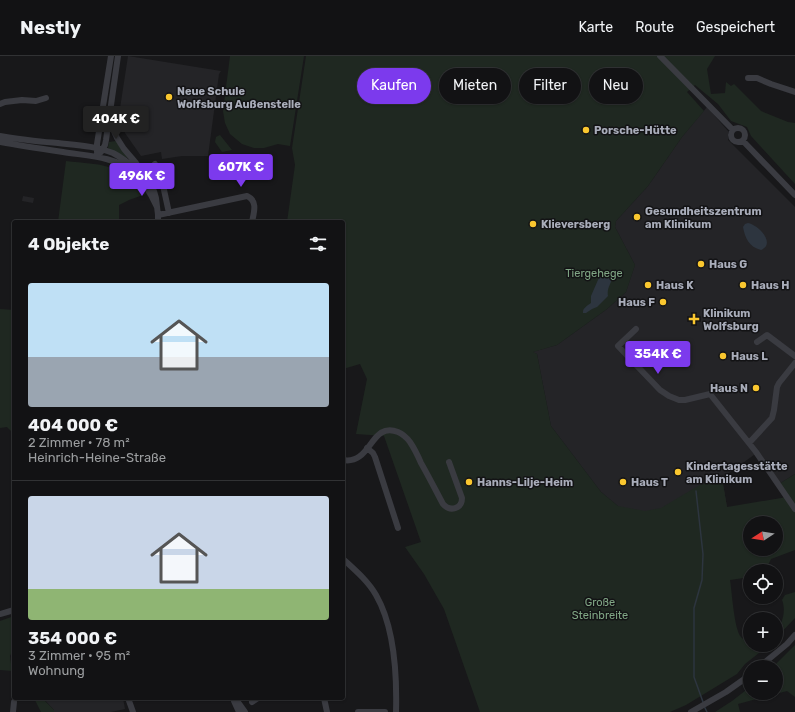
<!DOCTYPE html>
<html lang="de">
<head>
<meta charset="utf-8">
<style>
	body { margin:0; font-family:Rubik,sans-serif; background:#1f2022; color:#f1f3f6; height:100vh; display:flex; flex-direction:column; font-size:15px; white-space:nowrap }
	* { box-sizing:border-box; margin:0 }
	p { font-size:13px; color:#9c9ea0 }
	.icon { flex:none; width:22px; height:22px; fill:none; stroke:currentColor; stroke-width:2; stroke-linecap:round; stroke-linejoin:round }
	.map { position:relative; flex:1; overflow:hidden }
	.side { position:absolute; left:12px; top:164px; width:333px; height:480px; display:flex; flex-direction:column; background:#121214; border-radius:4px; box-shadow:0 1px 3px #0004,0 0 0 1px #313234 }
	.side>* { flex:none }
	.top-card { position:absolute; left:357px; top:12px; width:378px; height:36px; display:flex; gap:8px }
	.needle { width:26px; rotate:258deg }
	.controls { position:absolute; left:743px; top:460px; display:grid; gap:8px }
	.controls a { display:grid; place-items:center; width:40px; height:40px; border-radius:50%; background:#121214; box-shadow:0 1px 3px #0004,0 0 0 1px #313234; font-size:20px }
	.price { position:absolute; translate:-50% -34px; padding:0 9px; border-radius:4px; background:#7c3aed; color:#fff; font-size:13px; line-height:26px; filter:drop-shadow(0 1px 2px #0008) }
	.price::after { content:''; position:absolute; left:50%; top:24px; width:12px; height:9px; margin-left:-6px; background:inherit; clip-path:polygon(0 0,100% 0,50% 100%) }
	.price.active { background:#222; color:#fff }
	ul { padding:0; list-style:none }
	li { display:grid; align-content:center; gap:8px; height:212px; padding:0 16px }
	li+li { border-top:1px solid #313234 }
	li span { display:grid; place-items:center; height:124px; border-radius:4px; color:#555 }
	li>.icon { margin-inline-start:auto }
	span .icon { width:72px; height:72px; fill:#fffc; stroke-width:1 }
	li b { font-size:17px }
	h2 { display:flex; justify-content:space-between; align-items:center; height:48px; padding:0 16px; font-size:17px }
	.chip { padding:0 14px; border-radius:18px; background:#121214; box-shadow:0 1px 3px #0004,0 0 0 1px #313234; font-size:14px; line-height:36px }
	.chip.active { background:#7c3aed; color:#fff }
	header { display:flex; align-items:center; gap:24px; box-sizing:border-box; height:56px; padding:0 20px; background:#121214; border-bottom:1px solid #313234 }
	header strong { font-size:19px }
	nav { display:flex; gap:22px; margin-inline-start:auto; font-size:14px }
	.map>svg:first-child { display:block }
</style>
</head>
<body>
<header>
<strong>Nestly</strong>
<nav><a>Karte</a><a>Route</a><a>Gespeichert</a></nav>
</header>
<div class="map">
<svg width="795" height="656" viewBox="0 0 795 656">
	<rect width="100%" height="100%" fill="#18181a"/>
	<!-- built -->
	<path fill="#242427" d="M128 0 221 15 219 18 208 100H182L162 103 161 96 141 100 125 77 119 59Z
		M707 51 728 75V84L795 151V418L779 428 758 396 722 422 727 451 642 470 601 436 551 370 537 298 532 296 557 289 607 253 626 236 635 209 615 171 616 165 648 130 682 81Z
		M23 140 34 142 33 147 22 145Z
		M43 642H123L125 653 111 656H54V654Z"/>
	<!-- green -->
	<path fill="#1f2821" fill-rule="evenodd" d="M230 0H304L290 90 278 88 264 92H254L242 88 230 78 225 67 223 55Z
		M306 0H715L707 13 711 38 725 37 726 26 731 30 734 28 761 55 788 66 795 67V128L751 80 747 71 731 65 718 48 695 29 687 36 704 55 682 81 648 130 616 165 615 171 635 209 626 236 607 253 557 289 533 296 537 298 551 370 601 436 618 450 645 455 661 452 698 430 711 425 722 422 727 451 787 441 779 428 795 418V494L771 503 768 509V515H750V521L730 524C732 536 734 573 741 581 743 584 747 584 750 585V589H769L745 608 737 618 686 649 670 656H480L444 553 424 518 405 491 421 486 384 380 356 378 367 323 360 308 343 313V166H287L295 109 292 92ZM750 467H776V493H750Z
		M220 79 232 94 222 96 215 86 216 81Z
		M116 85 128 101 127 102 108 92 109 86Z
		M66 105C81 107 103 107 116 114 128 119 137 129 146 138L129 144 119 149V166H58Z
		M0 253 14 254V384L11 375 7 371 0 372Z
		M795 536V562L776 582C776 572 778 575 781 567 784 561 785 551 782 544L785 539Z
		M14 560V591L10 600 12 615 0 614V565Z
		M795 589V641L787 635 738 648 740 656H715L732 645 750 631V637H776V611H773Z
		M35 644H44L54 654V656H41Z"/>
	<!-- water -->
	<path fill="#2d353f" d="M748 167C759 169 776 188 761 194 749 191 745 182 743 171L745 168Z
		M609 214 613 216C614 225 606 231 608 240L597 251 592 253 586 257H583V256C583 252 587 250 591 247V240L601 217Z"/>
	<g fill="none" stroke-linecap="round" stroke-linejoin="round">
		<!-- stream -->
		<path stroke="#2d353f" stroke-width="1.5" d="M696 435 703 498 702 524 694 552V621L703 646
			M704 650 707 656"/>
		<!-- minor -->
		<path stroke="#3a3b41" stroke-width="6" d="M660 0 733 74
			M748 22H757L771 28 795 36
			M0 48 5 46 22 44 36 45 46 42
			M110 58 113 73 117 82 124 93 136 107 154 135 156 142 158 159V166
			M731 79a7 7 0 1 1 14 0a7 7 0 1 1-14 0Z
			M0 80C19 83 39 86 58 87 76 89 96 90 113 97 125 103 135 112 145 121
			M743 85 795 139
			M0 86C21 90 42 93 63 96 87 100 114 100 133 116 144 125 151 138 157 151
			M97 96V88L111 0
			M101 96 105 89 106 84 118 0
			M155 108 161 120 169 157
			M158 159 247 140C258 145 254 156 252 166
			M636 273 618 290 660 334 669 340 679 344H685L710 338 756 396 795 453
			M757 286 767 279 795 300
			M749 387 772 362 774 354 777 331 779 327 795 307
			M367 392 373 397 375 401 398 472
			M343 404C372 409 370 365 398 376 403 378 407 382 410 386 414 392 418 400 421 407 429 421 436 435 443 448 450 456 462 453 462 442L449 406
			M343 503C355 514 368 525 376 539 395 572 397 619 396 656
			M0 558 14 554
			M759 611 787 588 795 579
			M128 642 133 656
			M235 642 245 656
			M324 642 327 656
			M234 645 239 656
			M252 646 258 642
			M13 656 14 646
			M358 656H385
			M691 656 726 636 750 619"/>
	</g>
	<!-- markers -->
	<g fill="#fac72f" stroke="#131315" stroke-width="1.5">
		<circle cx="169" cy="41" r="4"/>
		<circle cx="586" cy="74" r="4"/>
		<circle cx="637" cy="161" r="4"/>
		<circle cx="533" cy="168" r="4"/>
		<circle cx="701" cy="208" r="4"/>
		<circle cx="648" cy="229" r="4"/>
		<circle cx="743" cy="229" r="4"/>
		<circle cx="663" cy="246" r="4"/>
		<path d="M692 257h4v4h4v4h-4v4h-4v-4h-4v-4h4z"/>
		<circle cx="723" cy="300" r="4"/>
		<circle cx="756" cy="332" r="4"/>
		<circle cx="678" cy="416" r="4"/>
		<circle cx="469" cy="426" r="4"/>
		<circle cx="623" cy="426" r="4"/>
	</g>
	<g text-anchor="middle" dominant-baseline="central" stroke-width="3" stroke-linejoin="round" paint-order="stroke">
		<!-- poi labels -->
		<g font-size="11" font-weight="bold" fill="#a9adba" stroke="#131315" text-anchor="start">
			<text x="177" y="35">Neue Schule<tspan x="177" dy="13">Wolfsburg Außenstelle</tspan></text>
			<text x="594" y="74">Porsche-Hütte</text>
			<text x="645" y="155">Gesundheitszentrum<tspan x="645" dy="13">am Klinikum</tspan></text>
			<text x="541" y="168">Klieversberg</text>
			<text x="709" y="208">Haus G</text>
			<text x="656" y="229">Haus K</text>
			<text x="751" y="229">Haus H</text>
			<text x="655" y="246" text-anchor="end">Haus F</text>
			<text x="703" y="257">Klinikum<tspan x="703" dy="13">Wolfsburg</tspan></text>
			<text x="731" y="300">Haus L</text>
			<text x="748" y="332" text-anchor="end">Haus N</text>
			<text x="686" y="410">Kindertagesstätte<tspan x="686" dy="13">am Klinikum</tspan></text>
			<text x="477" y="426">Hanns-Lilje-Heim</text>
			<text x="631" y="426">Haus T</text>
		</g>
		<!-- park labels -->
		<g font-size="11" fill="#80a685" stroke="#131315">
			<text x="594" y="217">Tiergehege</text>
			<text x="600" y="546">Große<tspan x="600" dy="13">Steinbreite</tspan></text>
		</g>
	</g>
</svg>
<div class="controls">
<a><svg class="needle" viewBox="-14 -14 28 28"><path d="M0-13l5 13h-10z" fill="#e53935"/><path d="M0 13l5-13h-10z" fill="#9c9ea0"/></svg></a>
<a><svg class="icon" aria-label="locate" viewBox="0 0 24 24"><circle cx="12" cy="12" r="6"/><path d="M12 2v4M12 18v4M2 12h4M18 12h4"/></svg></a>
<a>+</a>
<a>−</a>
</div>
<b class="price active" style="left:116px;top:84px">404K €</b>
<b class="price" style="left:241px;top:132px">607K €</b>
<b class="price" style="left:142px;top:141px">496K €</b>
<b class="price" style="left:658px;top:319px">354K €</b>
<div class="top-card">
<a class="chip active">Kaufen</a>
<a class="chip">Mieten</a>
<a class="chip">Filter</a>
<a class="chip">Neu</a>
</div>
<section class="side">
<h2>4 Objekte<svg class="icon" aria-label="filters" viewBox="0 0 24 24"><path d="M4 7h16M4 17h16"/><circle cx="9" cy="7" r="2"/><circle cx="15" cy="17" r="2"/></svg></h2>
<ul>
<li><span style="background:linear-gradient(#bfe0f5 60%,#9aa5b1 0)"><svg class="icon" aria-label="home" viewBox="0 0 24 24"><path d="M3 11l9-7 9 7M6 9v11h12V9"/></svg></span><div><b>404 000 €</b><p>2 Zimmer · 78 m²</p><p>Heinrich-Heine-Straße</p></div></li>
<li><span style="background:linear-gradient(#c9d6e8 75%,#8fb573 0)"><svg class="icon" aria-label="home" viewBox="0 0 24 24"><path d="M3 11l9-7 9 7M6 9v11h12V9"/></svg></span><div><b>354 000 €</b><p>3 Zimmer · 95 m²</p><p>Wohnung</p></div></li>
</ul>
</section>
</div>
</body>
</html>
